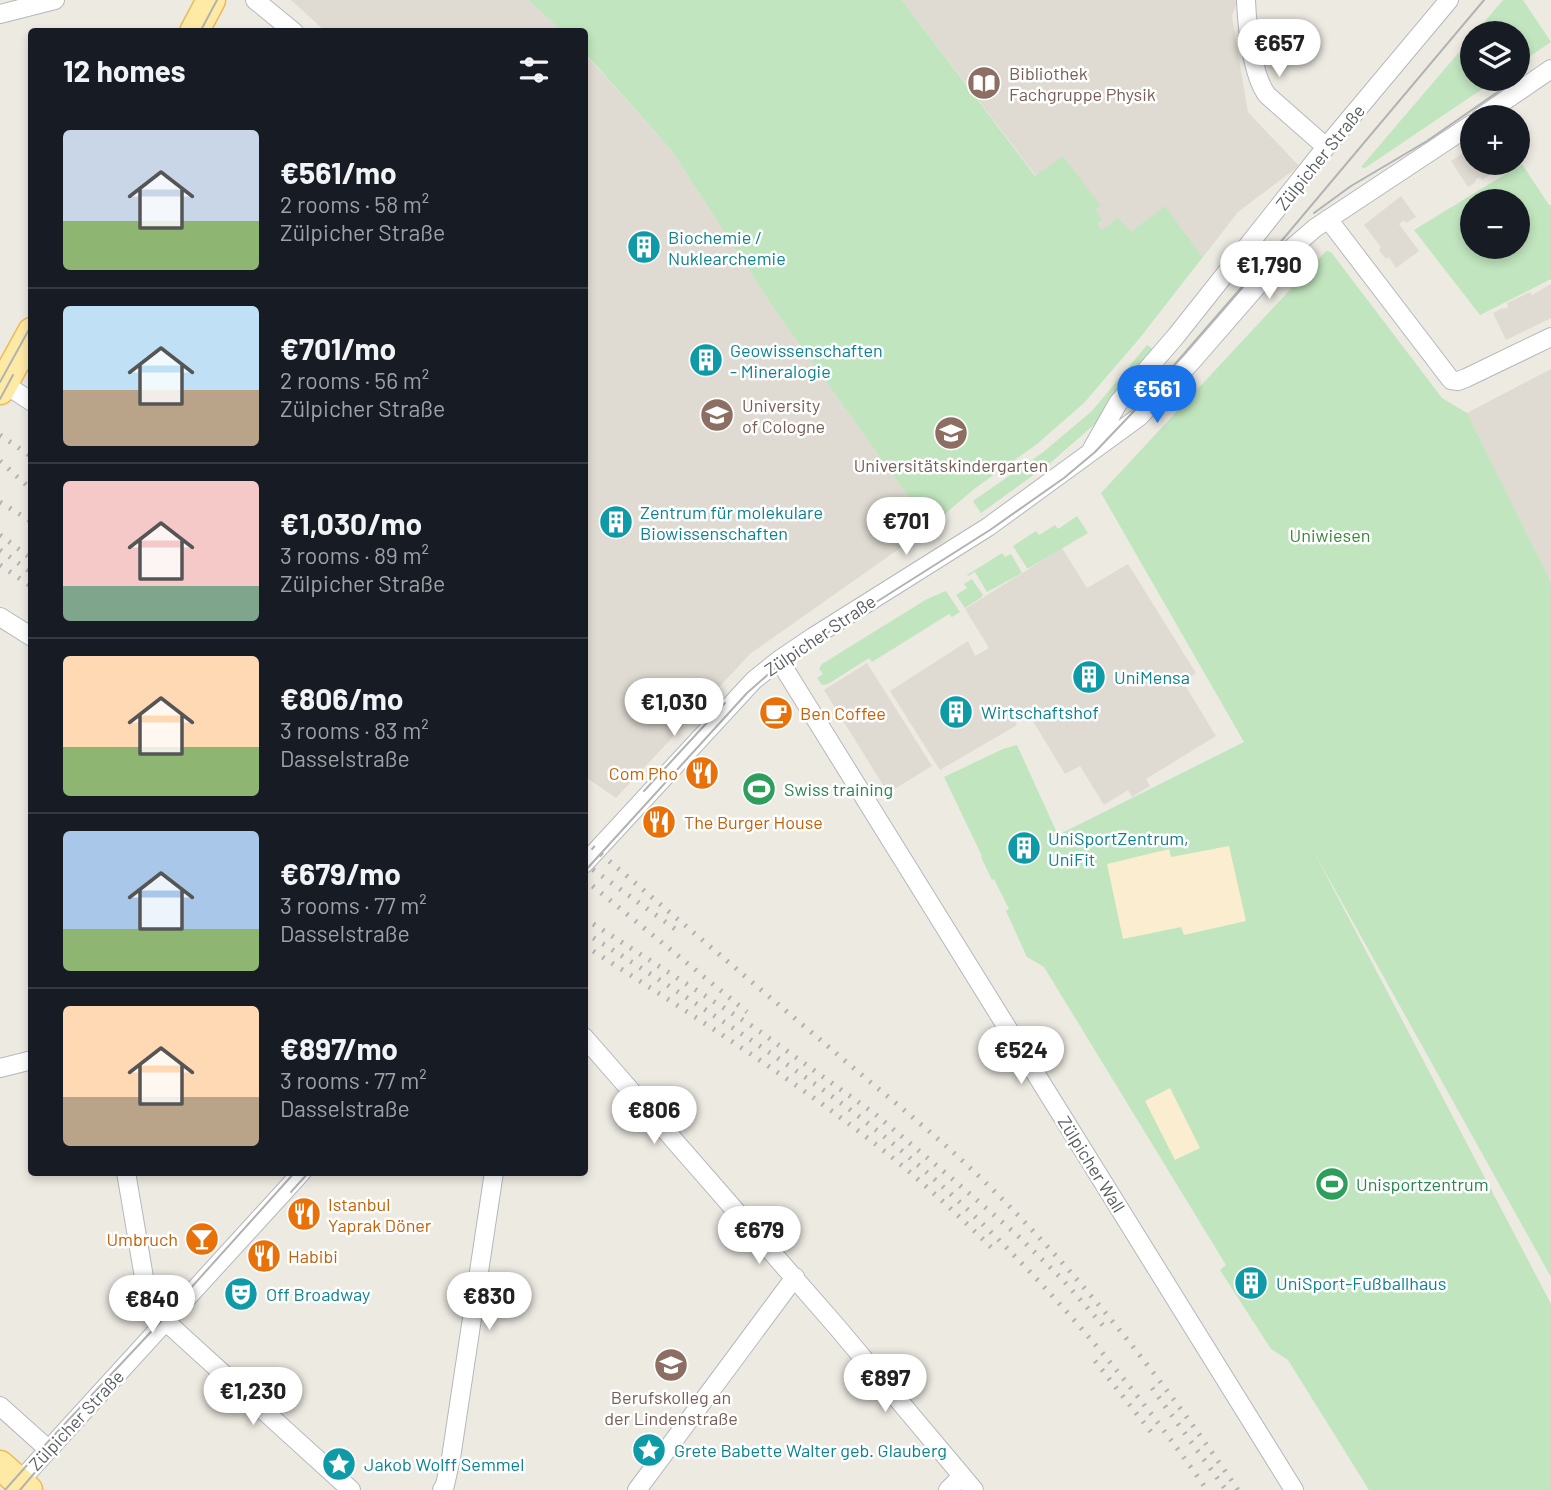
<!DOCTYPE html>
<html lang="en">
<head>
<meta charset="utf-8">
<style>
	body { margin:0; font-family:Barlow,sans-serif; background:#242831; color:#f1f3f6; height:100vh; display:flex; flex-direction:column; font-size:26px; white-space:nowrap }
	* { box-sizing:border-box; margin:0 }
	p { font-size:23px; color:#9ea1a6 }
	.icon { flex:none; width:38px; height:38px; fill:none; stroke:currentColor; stroke-width:2; stroke-linecap:round; stroke-linejoin:round }
	.map { position:relative; flex:1; overflow:hidden }
	.sheet { position:absolute; left:28px; top:28px; width:560px; height:1148px; display:flex; flex-direction:column; background:#171b24; border-radius:7px; box-shadow:0 4px 10px #0003 }
	.sheet>* { flex:none }
	.controls { position:absolute; left:1460px; top:21px; display:grid; gap:14px }
	.controls a { display:grid; place-items:center; width:70px; height:70px; border-radius:50%; background:#171b24; box-shadow:0 4px 10px #0003; font-size:35px }
	.price { position:absolute; translate:-50% -60px; padding:0 16px; border-radius:24px; background:#fff; color:#222; font-size:23px; line-height:46px; filter:drop-shadow(0 2px 4px #0008) }
	.price::after { content:''; position:absolute; left:50%; top:42px; width:21px; height:16px; margin-left:-10px; background:inherit; clip-path:polygon(0 0,100% 0,50% 100%) }
	.price.selected { background:#1a73e8; color:#fff }
	ul { padding:0; list-style:none }
	li { display:flex; align-items:center; gap:21px; height:175px; padding:0 35px }
	li+li { border-top:2px solid #363941 }
	li span { display:grid; place-items:center; flex:none; width:196px; height:140px; border-radius:7px; color:#555 }
	li>.icon { margin-inline-start:auto }
	span .icon { width:84px; height:84px; fill:#fffc; stroke-width:1 }
	li b { font-size:30px }
	h2 { display:flex; justify-content:space-between; align-items:center; height:84px; padding:0 35px; font-size:30px }
	.map>svg:first-child { display:block }
</style>
</head>
<body>
<div class="map">
<svg width="1551" height="1490" viewBox="0 0 1551 1490">
	<rect width="100%" height="100%" fill="#edeae2"/>
	<!-- education -->
	<path fill="#dfdbd3" d="M291 0H528L562 31H325Z
		M902 0H1238L1232 16 1248 112 1299 166 1238 212 1202 257 1130 232 1102 230 1098 224 1103 221 1095 210 1100 207 1063 156 1036 176Z
		M584 53 672 151 770 303 930 527 750 654 616 798 584 776Z
		M1472 147V163H1501L1503 166 1496 171 1494 170 1491 174 1482 180 1480 177 1475 180 1476 182 1468 187 1451 161Z
		M1401 196 1416 217 1406 223 1404 220 1399 224 1419 251 1396 268 1389 257 1386 259 1379 250 1381 247 1364 225Z
		M1551 284V318L1506 340 1493 313 1503 308 1504 309 1508 307 1507 303 1530 292 1532 295Z
		M1551 369V582L1467 413Z
		M1062 548 1087 588 1128 564 1196 673 1183 682 1216 736 1146 779 1150 786 1132 797 1128 790 1104 805 1080 766 1065 774 1025 708 1012 716 1017 725 940 770 890 691 968 641 975 656 989 648 965 609Z
		M867 663 932 766 888 793 824 690Z"/>
	<!-- green -->
	<path fill="#c1e5be" fill-rule="evenodd" d="M528 0H902L1035 176 1063 156 1101 206 1095 210 1103 220 1098 224 1102 230 1118 218 1131 232 1165 206 1202 257 1238 212 1139 339 1084 403 1037 444 974 489 930 527 770 303 672 151 585 53 584 32 562 31Z
		M1503 0H1523L1551 42 1517 65V33H1475Z
		M1472 37V79H1497L1365 168 1361 167Z
		M1522 164 1549 205H1551V279L1480 315 1414 230ZM1472 201H1517V247H1472Z
		M1327 251 1331 252 1442 398 1467 413 1551 582V1277L1314 852 1551 1304V1490H1369L1288 1360 1271 1349 1220 1270 1226 1265 1044 967 1027 957 1006 911 1009 909 994 879 992 880 981 857 982 856 944 777 1003 749 1017 745 1058 835 1244 742 1101 493 1325 252Z
		M1147 345 1156 351 1104 416 1049 464 981 513 973 501 1042 453 1092 411Z
		M1077 516 1088 533 1029 568H1027L1013 546 1036 531 1039 535 1055 525 1058 529Z
		M1002 553 1005 557 1011 554 1022 573 987 592 975 572 968 576 967 575Z
		M972 579 983 595 982 597 965 608 956 595 967 588 964 584Z
		M946 591 960 612 952 617 949 614 872 662 869 658 828 684 822 685 817 678 823 674 819 669 822 664 927 599Z"/>
	<!-- sand -->
	<path fill="#faedd0" d="M1229 846 1246 921 1184 935 1181 927 1123 939 1107 864 1169 849 1171 857Z
		M1170 1088 1200 1148 1175 1160 1145 1101Z"/>
	<g fill="none" stroke-linecap="round" stroke-linejoin="round">
		<!-- minor casing -->
		<g stroke="#b4b8bc" stroke-width="20">
			<path id="minor" d="M255 0 294 32
				M1246 0C1247 26 1252 75 1267 95L1326 147
				M0 14 55 0
				M1481 117 1551 69
				M1328 219 1451 380 1458 381 1466 378 1551 337
				M0 381 32 402
				M1092 449 1118 403 1176 336 1326 147 1449 0
				M0 617 32 637
				M779 660 1294 1490
				M584 864 754 680 779 660 813 637 988 527 1139 417 1192 361 1285 254 1315 228 1472 124
				M584 1037 837 1327 974 1490
				M0 1068 32 1060
				M126 1172 146 1289 163 1319 351 1490
				M0 1406 48 1449
				M19 1482 302 1172
				M442 1490 445 1485 451 1458 494 1172
				M637 1490 795 1277
				M948 1490 962 1476"/>
		</g>
		<!-- primary casing -->
		<g stroke="#f0b957" stroke-width="31">
			<path id="primary" d="M194 32 211 0
				M0 390 32 332
				M0 1465 28 1490"/>
		</g>
		<!-- minor -->
		<use href="#minor" stroke="#fff" stroke-width="18"/>
		<!-- primary -->
		<use href="#primary" stroke="#fee9a5" stroke-width="28"/>
		<!-- tram -->
		<path stroke="#b1b2b2" stroke-width="2" d="M200 32 217 0
			M1314 213 1351 186 1427 141 1502 89
			M0 382 32 324
			M0 399 13 375
			M644 791 725 703
			M584 872 747 693 772 671 791 656 990 530 1064 478 1095 452 1136 409 1268 257 1484 0
			M291 1192 309 1172
			M5 1490 45 1445 163 1319 295 1172
			M20 1490 61 1442"/>
		<!-- rail -->
		<path stroke="#b1b2b2" stroke-width="5" stroke-dasharray="2 9" stroke-linecap="butt" d="M0 435 32 457
			M0 461 32 490
			M0 502 32 522
			M0 535 32 559
			M0 550 32 573
			M0 565 32 587
			M584 840C664 907 743 975 823 1042 877 1089 935 1133 987 1184 1081 1276 1164 1381 1238 1490
			M584 863 682 934
			M584 879 747 1012
			M584 918 752 1026 875 1114 949 1176 1016 1234 1061 1278 1107 1330
			M584 932C632 962 680 993 727 1024 775 1056 824 1089 870 1125 1000 1228 1112 1354 1207 1490
			M584 945C678 1006 772 1065 861 1133 909 1169 953 1210 996 1252
			M1095 1361 1151 1432
			M1152 1388 1226 1490"/>
	</g>
	<!-- icons -->
	<defs>
		<g id="library-disc" transform="scale(1.75)"><circle r="9.5" fill="#8d6e63" stroke="#fff"/><path d="M-6-4Q-3-5.5-.7-3.5V5Q-3 3-6 4ZM6-4Q3-5.5 .7-3.5V5Q3 3 6 4Z" fill="#fff"/></g>
		<g id="building-disc" transform="scale(1.75)"><circle r="9.5" fill="#0f9aa8" stroke="#fff"/><path d="M-4-6H4V6H1V3H-1V6H-4ZM-2.5-4.3h1.7v1.8h-1.7ZM.8-4.3h1.7v1.8H.8ZM-2.5-1h1.7V.8h-1.7ZM.8-1h1.7V.8H.8Z" fill="#fff"/></g>
		<g id="university-disc" transform="scale(1.75)"><circle r="9.5" fill="#8d6e63" stroke="#fff"/><path d="M0-5L7-2L0 1L-7-2ZM-4 1L0 2.5L4 1V4Q0 6-4 4Z" fill="#fff"/></g>
		<g id="school-disc" transform="scale(1.75)"><circle r="9.5" fill="#8d6e63" stroke="#fff"/><path d="M0-5L7-2L0 1L-7-2ZM-4 1L0 2.5L4 1V4Q0 6-4 4Z" fill="#fff"/></g>
		<g id="cafe-disc" transform="scale(1.75)"><circle r="9.5" fill="#e8710a" stroke="#fff"/><path d="M-5.5-4.5H6V0H3Q3 3.5 0 3.5H-2.5Q-5.5 3.5-5.5 0ZM3-3.2v2h1.7v-2ZM-6 4.5H4V6H-6Z" fill="#fff"/></g>
		<g id="restaurant-disc" transform="scale(1.75)"><circle r="9.5" fill="#e8710a" stroke="#fff"/><path d="M-5-6h1v4h1v-4h1v4h1v-4h1v5L-1.5 .5V6h-2V.5L-5-1ZM5-6V6H3V1.5H1.5Q1.5-4 5-6Z" fill="#fff"/></g>
		<g id="stadium-disc" transform="scale(1.75)"><circle r="9.5" fill="#2e9e5b" stroke="#fff"/><path d="M0-5a6.5 5 0 1 0 0 10a6.5 5 0 1 0 0-10ZM-3.5-1.8h7v3.6h-7Z" fill="#fff"/></g>
		<g id="bar-disc" transform="scale(1.75)"><circle r="9.5" fill="#e8710a" stroke="#fff"/><path d="M-6-5H6L.8 .8V4.5H3.5V6h-7V4.5H-.8V.8Z" fill="#fff"/></g>
		<g id="theatre-disc" transform="scale(1.75)"><circle r="9.5" fill="#0f9aa8" stroke="#fff"/><path d="M-5-5.5Q0-4 5-5.5V0Q5 5 0 6Q-5 5-5 0ZM-3.3-2.5H-1v1.5H-3.3ZM1-2.5H3.3v1.5H1ZM-2.8 1Q0 5.5 2.8 1Z" fill="#fff"/></g>
		<g id="sight-disc" transform="scale(1.75)"><circle r="9.5" fill="#0f9aa8" stroke="#fff"/><path d="M0-6L1.8-2.2L6-1.7L2.9 1.2L3.7 5.4L0 3.3L-3.7 5.4L-2.9 1.2L-6-1.7L-1.8-2.2Z" fill="#fff"/></g>
	</defs>
	<g fill-rule="evenodd">
		<use href="#library-disc" x="984" y="83"/>
		<use href="#building-disc" x="644" y="247"/>
		<use href="#building-disc" x="706" y="360"/>
		<use href="#university-disc" x="717" y="415"/>
		<use href="#school-disc" x="951" y="433"/>
		<use href="#building-disc" x="616" y="522"/>
		<use href="#building-disc" x="1089" y="677"/>
		<use href="#building-disc" x="956" y="712"/>
		<use href="#cafe-disc" x="776" y="713"/>
		<use href="#restaurant-disc" x="702" y="773"/>
		<use href="#stadium-disc" x="759" y="789"/>
		<use href="#restaurant-disc" x="659" y="822"/>
		<use href="#building-disc" x="1024" y="848"/>
		<use href="#stadium-disc" x="1332" y="1184"/>
		<use href="#restaurant-disc" x="304" y="1214"/>
		<use href="#bar-disc" x="202" y="1239"/>
		<use href="#restaurant-disc" x="264" y="1256"/>
		<use href="#building-disc" x="1251" y="1283"/>
		<use href="#theatre-disc" x="241" y="1294"/>
		<use href="#school-disc" x="671" y="1365"/>
		<use href="#sight-disc" x="649" y="1450"/>
		<use href="#sight-disc" x="339" y="1464"/>
	</g>
	<g text-anchor="middle" dominant-baseline="central" stroke-width="5" stroke-linejoin="round" paint-order="stroke">
		<!-- education labels -->
		<g font-size="18" fill="#785e54" stroke="#fff" text-anchor="start">
			<text x="1009" y="73">Bibliothek<tspan x="1009" dy="21">Fachgruppe Physik</tspan></text>
			<text x="742" y="405">University<tspan x="742" dy="21">of Cologne</tspan></text>
			<text x="951" y="465" text-anchor="middle">Universitätskindergarten</text>
			<text x="671" y="1397" text-anchor="middle">Berufskolleg an<tspan x="671" dy="21">der Lindenstraße</tspan></text>
		</g>
		<!-- street labels -->
		<g font-size="18" fill="#5a5e62" stroke="#fff">
			<text transform="translate(1320 157) rotate(-51)">Zülpicher Straße</text>
			<text transform="translate(820 635) rotate(-34)">Zülpicher Straße</text>
			<text transform="translate(1092 1164) rotate(58)">Zülpicher Wall</text>
			<text transform="translate(76 1420) rotate(-47)">Zülpicher Straße</text>
		</g>
		<!-- culture labels -->
		<g font-size="18" fill="#0d838f" stroke="#fff" text-anchor="start">
			<text x="668" y="237">Biochemie /<tspan x="668" dy="21">Nuklearchemie</tspan></text>
			<text x="730" y="350">Geowissenschaften<tspan x="730" dy="21">- Mineralogie</tspan></text>
			<text x="640" y="512">Zentrum für molekulare<tspan x="640" dy="21">Biowissenschaften</tspan></text>
			<text x="1114" y="677">UniMensa</text>
			<text x="981" y="712">Wirtschaftshof</text>
			<text x="1048" y="838">UniSportZentrum,<tspan x="1048" dy="21">UniFit</tspan></text>
			<text x="1276" y="1283">UniSport-Fußballhaus</text>
			<text x="266" y="1294">Off Broadway</text>
			<text x="674" y="1450">Grete Babette Walter geb. Glauberg</text>
			<text x="364" y="1464">Jakob Wolff Semmel</text>
		</g>
		<!-- park labels -->
		<g font-size="18" fill="#388636" stroke="#fff">
			<text x="1330" y="535">Uniwiesen</text>
		</g>
		<!-- food labels -->
		<g font-size="18" fill="#c56008" stroke="#fff" text-anchor="start">
			<text x="800" y="713">Ben Coffee</text>
			<text x="678" y="773" text-anchor="end">Com Pho</text>
			<text x="684" y="822">The Burger House</text>
			<text x="328" y="1204">Istanbul<tspan x="328" dy="21">Yaprak Döner</tspan></text>
			<text x="178" y="1239" text-anchor="end">Umbruch</text>
			<text x="288" y="1256">Habibi</text>
		</g>
		<!-- leisure labels -->
		<g font-size="18" fill="#27864d" stroke="#fff" text-anchor="start">
			<text x="784" y="789">Swiss training</text>
			<text x="1356" y="1184">Unisportzentrum</text>
		</g>
	</g>
</svg>
<div class="controls">
<a><svg class="icon" aria-label="layers" viewBox="0 0 24 24"><path d="M12 4l9 5-9 5-9-5zM3 14l9 5 9-5"/></svg></a>
<a>+</a>
<a>−</a>
</div>
<b class="price" style="left:1279px;top:79px">€657</b>
<b class="price" style="left:1269px;top:301px">€1,790</b>
<b class="price selected" style="left:1157px;top:425px">€561</b>
<b class="price" style="left:906px;top:557px">€701</b>
<b class="price" style="left:674px;top:738px">€1,030</b>
<b class="price" style="left:1021px;top:1086px">€524</b>
<b class="price" style="left:654px;top:1146px">€806</b>
<b class="price" style="left:759px;top:1266px">€679</b>
<b class="price" style="left:489px;top:1332px">€830</b>
<b class="price" style="left:152px;top:1335px">€840</b>
<b class="price" style="left:885px;top:1414px">€897</b>
<b class="price" style="left:253px;top:1427px">€1,230</b>
<section class="sheet">
<h2>12 homes<svg class="icon" aria-label="filters" viewBox="0 0 24 24"><path d="M4 7h16M4 17h16"/><circle cx="9" cy="7" r="2"/><circle cx="15" cy="17" r="2"/></svg></h2>
<ul>
<li><span style="background:linear-gradient(#c9d6e8 65%,#8fb573 0)"><svg class="icon" aria-label="home" viewBox="0 0 24 24"><path d="M3 11l9-7 9 7M6 9v11h12V9"/></svg></span><div><b>€561/mo</b><p>2 rooms · 58 m²</p><p>Zülpicher Straße</p></div></li>
<li><span style="background:linear-gradient(#bfe0f5 60%,#b9a48a 0)"><svg class="icon" aria-label="home" viewBox="0 0 24 24"><path d="M3 11l9-7 9 7M6 9v11h12V9"/></svg></span><div><b>€701/mo</b><p>2 rooms · 56 m²</p><p>Zülpicher Straße</p></div></li>
<li><span style="background:linear-gradient(#f6c9c9 75%,#7fa58c 0)"><svg class="icon" aria-label="home" viewBox="0 0 24 24"><path d="M3 11l9-7 9 7M6 9v11h12V9"/></svg></span><div><b>€1,030/mo</b><p>3 rooms · 89 m²</p><p>Zülpicher Straße</p></div></li>
<li><span style="background:linear-gradient(#ffd9b3 65%,#8fb573 0)"><svg class="icon" aria-label="home" viewBox="0 0 24 24"><path d="M3 11l9-7 9 7M6 9v11h12V9"/></svg></span><div><b>€806/mo</b><p>3 rooms · 83 m²</p><p>Dasselstraße</p></div></li>
<li><span style="background:linear-gradient(#a9c7e8 70%,#8fb573 0)"><svg class="icon" aria-label="home" viewBox="0 0 24 24"><path d="M3 11l9-7 9 7M6 9v11h12V9"/></svg></span><div><b>€679/mo</b><p>3 rooms · 77 m²</p><p>Dasselstraße</p></div></li>
<li><span style="background:linear-gradient(#ffd9b3 65%,#b9a48a 0)"><svg class="icon" aria-label="home" viewBox="0 0 24 24"><path d="M3 11l9-7 9 7M6 9v11h12V9"/></svg></span><div><b>€897/mo</b><p>3 rooms · 77 m²</p><p>Dasselstraße</p></div></li>
</ul>
</section>
</div>
</body>
</html>
